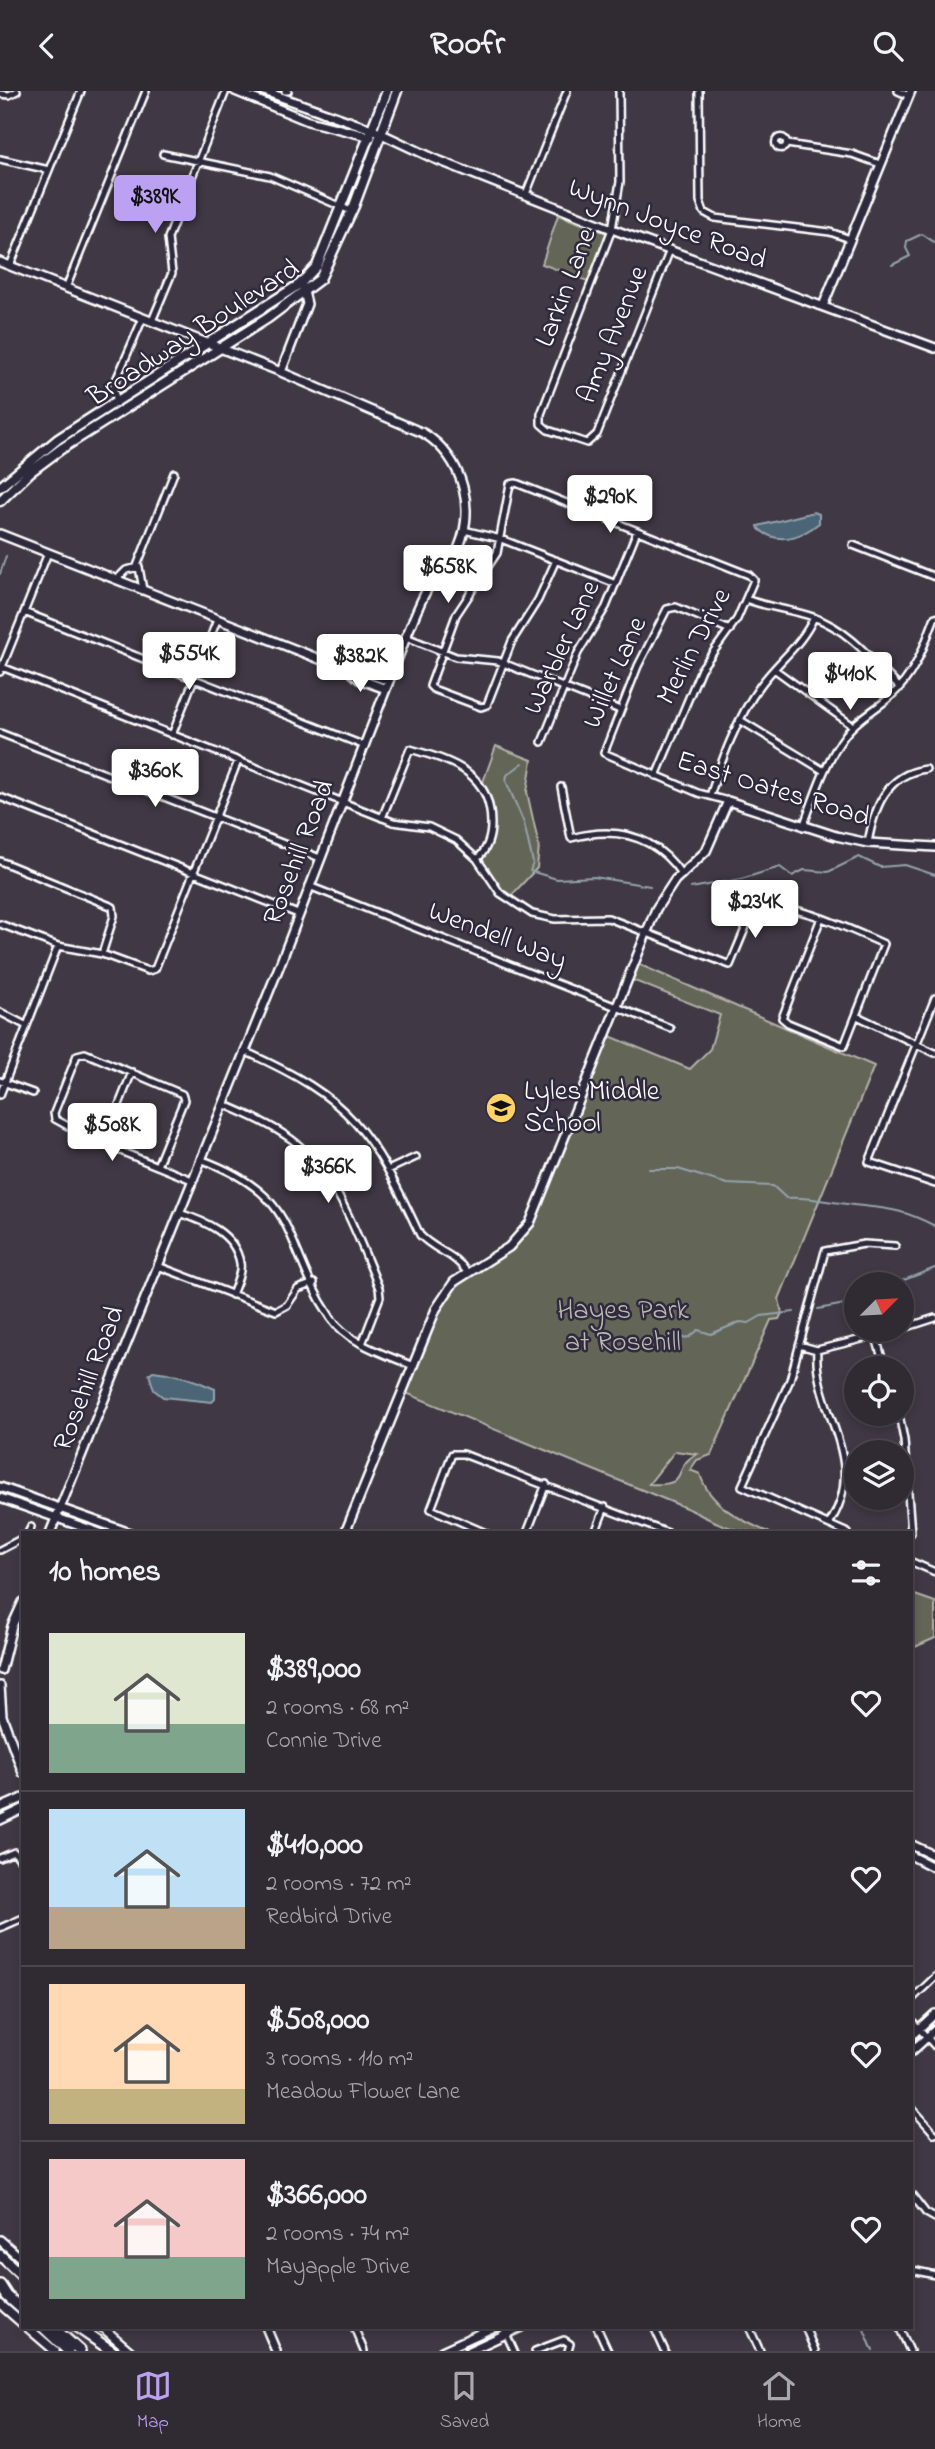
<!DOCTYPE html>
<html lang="en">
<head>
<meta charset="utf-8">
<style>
	body { margin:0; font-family:"Indie Flower",sans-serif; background:#3c363f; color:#f1f3f6; height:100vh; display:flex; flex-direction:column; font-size:26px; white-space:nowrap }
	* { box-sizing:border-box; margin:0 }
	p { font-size:23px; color:#a8a7ac }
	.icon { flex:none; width:38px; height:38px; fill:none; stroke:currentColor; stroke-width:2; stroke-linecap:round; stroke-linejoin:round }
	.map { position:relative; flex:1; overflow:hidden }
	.panel { position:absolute; left:21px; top:1440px; width:892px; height:798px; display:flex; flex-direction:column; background:#302a33; border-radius:0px; box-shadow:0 4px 10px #0003,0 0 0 2px #4b464e }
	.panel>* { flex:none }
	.needle { width:46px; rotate:66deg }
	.controls { position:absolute; left:844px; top:1181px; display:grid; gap:14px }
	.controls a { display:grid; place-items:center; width:70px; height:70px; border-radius:50%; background:#302a33; box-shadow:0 4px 10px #0003,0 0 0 2px #4b464e; font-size:35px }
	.price { position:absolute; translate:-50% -60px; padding:0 16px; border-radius:7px; background:#fff; color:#222; font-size:23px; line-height:46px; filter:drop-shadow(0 2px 4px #0008) }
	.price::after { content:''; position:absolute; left:50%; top:42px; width:21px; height:16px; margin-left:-10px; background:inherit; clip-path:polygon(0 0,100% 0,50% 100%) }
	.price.active { background:#bca0f2; color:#111 }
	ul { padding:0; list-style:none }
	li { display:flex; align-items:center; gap:21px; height:175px; padding:0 28px }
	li+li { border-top:2px solid #4b464e }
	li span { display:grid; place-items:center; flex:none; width:196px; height:140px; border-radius:0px; color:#555 }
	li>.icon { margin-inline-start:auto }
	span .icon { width:84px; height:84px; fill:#fffc; stroke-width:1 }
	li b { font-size:30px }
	h2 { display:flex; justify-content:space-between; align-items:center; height:84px; padding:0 28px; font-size:30px }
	header { display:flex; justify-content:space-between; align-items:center; height:91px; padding:0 28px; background:#302a33; font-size:32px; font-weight:700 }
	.menu { display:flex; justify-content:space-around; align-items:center; height:98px; border-top:2px solid #4b464e; background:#302a33; font-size:19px; color:#a8a7ac }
	.menu a { display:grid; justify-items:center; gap:4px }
	.menu .active { color:#bca0f2 }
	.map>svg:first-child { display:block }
</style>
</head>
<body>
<header><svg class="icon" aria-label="back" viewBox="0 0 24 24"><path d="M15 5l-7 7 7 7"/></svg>Roofr<svg class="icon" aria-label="search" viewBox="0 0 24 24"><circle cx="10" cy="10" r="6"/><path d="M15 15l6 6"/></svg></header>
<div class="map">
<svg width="935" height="2260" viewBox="0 0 935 2260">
	<rect width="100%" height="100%" fill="#403844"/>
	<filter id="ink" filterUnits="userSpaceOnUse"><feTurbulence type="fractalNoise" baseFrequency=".0143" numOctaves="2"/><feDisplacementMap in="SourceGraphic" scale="14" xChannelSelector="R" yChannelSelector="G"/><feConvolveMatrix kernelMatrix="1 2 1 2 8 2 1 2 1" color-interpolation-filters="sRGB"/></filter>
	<g filter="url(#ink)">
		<!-- green -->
		<path fill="#646557" stroke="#b2b2ab" stroke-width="2" fill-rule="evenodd" d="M558 124 607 142 590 191 542 173Z
			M496 655 532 669 527 701 539 755 537 777 510 806 495 791 482 771C493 745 501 716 483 691Z
			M638 873 874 975 779 1208 782 1222 779 1228 771 1229 711 1364 697 1369 690 1379 700 1383C709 1414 742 1430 770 1442 738 1442 719 1434 691 1419L406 1302C420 1267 430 1223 455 1195 479 1168 511 1166 535 1132L610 945 690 978 710 958 720 924 632 889ZM675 1360 697 1363C669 1377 693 1396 649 1393Z
			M912 1503 935 1511V1547L915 1556H912Z"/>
		<!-- water -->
		<path fill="#4c6576" stroke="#94a3ad" stroke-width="2" d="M814 421 819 423V432C802 446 778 455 759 438L758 435Z
			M153 1280C175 1282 194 1288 215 1298V1308L212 1311 163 1306 154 1299 149 1283Z"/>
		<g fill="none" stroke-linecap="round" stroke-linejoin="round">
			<!-- stream -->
			<path stroke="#94a3ad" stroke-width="2" d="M892 174 910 165 906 157 907 150 922 143 935 152
				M0 483 6 465
				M523 672 507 684 506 690 524 732 533 772 530 780 557 788 594 786 650 795
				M691 797 741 788 780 776 792 785 804 779 828 781 859 766 880 776 905 774 935 784
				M649 1078H678L727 1093 773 1095 786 1107C806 1105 821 1110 840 1112 883 1119 894 1114 935 1135
				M891 1194 935 1177
				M818 1218 856 1211
				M675 1248 690 1246 698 1239 711 1243 740 1231 749 1232 761 1225 794 1221
				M863 2236 873 2260"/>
			<!-- street casing -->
			<g stroke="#fff" stroke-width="10">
				<path id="street" d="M285 0H288
					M619 0 620 91 612 138 541 323V333L548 339 587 352 597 343 670 159
					M699 0 700 110 704 121 715 127 830 141 850 148
					M898 0 909 5
					M0 3 9 4 17 0
					M775.5 52a5.5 5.5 0 1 1 11 0a5.5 5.5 0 1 1-11 0Z
					M787 53 852 63 880 73
					M163 63 270 85 351 120
					M0 68 49 79
					M526 103 567 0
					M10 175 81 0
					M66 197 146 0
					M152 230 172 182 168 147 226 0
					M117 311 113 296 143 227
					M464 439 501 448 616 493
					M853 454 935 486
					M556 469 538 509 512 550 487 614 481 616 433 598 430 595 456 524 497 462 510 393 516 392 749 484 754 489 737 528 701 578 656 685
					M137 475 174 382
					M116 489 126 479 139 476 143 499
					M746 508C768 517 791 518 813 526 850 539 873 570 900 597
					M24 521 365 655
					M406 546 456 566 498 570 620 619
					M2 576 393 731 429 736 456 749 477 768 500 802 532 823 555 828 608 827 730 874 755 814C802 814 842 835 884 853L844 955 788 932 782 927 821 827
					M774 578 853 635
					M0 581 48 462
					M740 629 824 680
					M0 642 320 767
					M172 644 217 529
					M542 651 578 562 606 516 637 440
					M561 696 571 747C616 735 655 744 682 784
					M710 705C722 668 737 627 760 595 778 570 802 554 814 526
					M0 706 298 823
					M728 710 698 702 604 662 638 575 667 518 676 516 730 539
					M382 727 410 658C453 670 491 682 491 733 491 747 487 759 477 768
					M803 736C815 704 825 670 846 643 858 627 877 618 891 605 915 584 924 555 935 526
					M868 752C874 717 886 683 926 678
					M0 770 113 816 114 825 102 863
					M309 795 670 937
					M0 833 58 855 102 863 148 880 155 878 238 670
					M935 907 869 1071 935 1093
					M0 921 25 934
					M857 925 935 962
					M244 960C352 1008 371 1039 420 1144 435 1160 454 1162 467 1181
					M0 990 33 1002
					M0 1004 58 855
					M223 1013C246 1023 270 1033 291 1048 337 1081 358 1147 379 1197L380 1206 362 1253
					M103 1054 132 981
					M200 1068C304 1106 280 1151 331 1227 349 1253 385 1263 413 1275
					M157 1075 184 1009 182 1003 85 962 77 964 54 1022 55 1028C99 1053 145 1070 192 1089
					M388 1079 416 1066
					M179 1122C204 1130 235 1142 240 1172 242 1182 235 1195 232 1204
					M158 1175 276 1220 287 1214 298 1198 314 1192
					M901 1238 935 1227
					M876 1246 885 1278
					M799 1254 817 1259 899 1239
					M817 1259C813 1321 871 1369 829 1433
					M899 1323 904 1349 911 1442
					M28 1442 31 1436
					M486 1442 431 1418 452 1363H463L668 1442
					M527 1442 546 1393
					M595 1442 605 1416
					M848 1442 742 1395 790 1289 825 1160 864 1153 895 1155
					M0 1459 23 1447
					M912 1471 935 1481
					M0 1767 14 1761 23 1772
					M0 1837 23 1827
					M912 1908 935 1886
					M912 1930 935 1955
					M912 2017 935 2043
					M912 2104 926 2122 935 2127
					M912 2179 935 2184
					M354 2236 364 2260
					M503 2236 514 2260
					M597 2236 608 2260
					M654 2236 665 2260
					M749 2236 760 2260
					M805 2236 815 2260
					M899 2236 910 2260
					M535 2260 564 2249 570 2253 568 2260"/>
			</g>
			<!-- secondary casing -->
			<g stroke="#fff" stroke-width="12">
				<path id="secondary" d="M235 0 308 30 371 46
					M264 0 371 38 435 68 612 138 935 257
					M0 171 281 281
					M823 215 911 0
					M0 443 350 580 359 588 386 598
					M350 580H360L389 590
					M0 1396 130 1442
					M0 1407 100 1442
					M50 1442 279 876 406 546C413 530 419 512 428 497 436 485 447 476 455 464 478 422 464 366 423 342L281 281 307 213 303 196
					M345 1442 436 1218 454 1191 509 1156 530 1132 656 818 675 789 706 760 728 710 836 745 868 752 935 756
					M1 1579 12 1535 23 1511
					M0 1595 2 1625 23 1682
					M0 1717 23 1707
					M0 1729 23 1718
					M912 1754 935 1765
					M912 1765 935 1777
					M912 1944 935 1923
					M912 1960 935 1939
					M0 2149 23 2169
					M0 2213 23 2233
					M27 2236 55 2260
					M102 2236 130 2260
					M266 2236 276 2260
					M442 2260 494 2236
					M469 2260 521 2236"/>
			</g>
			<!-- primary casing -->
			<g stroke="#fff" stroke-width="13">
				<path id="primary" d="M0 396 58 348 300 193 317 175 387 0
					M0 410 30 381 61 358 268 227 320 188 354 115 397 0"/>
			</g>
			<!-- highway casing -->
			<g stroke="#fff" stroke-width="14">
				<path id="highway" d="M0 2164 23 2186
					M0 2194 7 2205 23 2219
					M43 2236 68 2260
					M53 2236 80 2260
					M77 2236 112 2260"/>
			</g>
			<!-- street -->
			<use href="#street" stroke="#2f2a3d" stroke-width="5"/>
			<!-- secondary -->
			<use href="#secondary" stroke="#2f2a3d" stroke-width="7"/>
			<!-- primary -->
			<use href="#primary" stroke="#2f2a3d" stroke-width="8"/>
			<!-- highway -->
			<use href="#highway" stroke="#2f2a3d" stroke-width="9"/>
		</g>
	</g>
	<!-- icons -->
	<defs>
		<g id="school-disc" transform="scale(1.575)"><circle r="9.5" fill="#ffd166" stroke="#2f2a3d"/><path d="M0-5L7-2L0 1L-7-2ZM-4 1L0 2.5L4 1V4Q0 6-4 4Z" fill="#111"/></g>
	</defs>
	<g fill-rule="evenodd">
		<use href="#school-disc" x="501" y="1017"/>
	</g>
	<g text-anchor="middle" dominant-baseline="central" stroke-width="5" stroke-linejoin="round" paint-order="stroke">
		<!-- street labels -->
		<g font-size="28" fill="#fff" stroke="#2f2a3d">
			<text transform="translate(667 134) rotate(21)">Wynn Joyce Road</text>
			<text transform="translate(567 197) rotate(-69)">Larkin Lane</text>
			<text transform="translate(194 243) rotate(-33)">Broadway Boulevard</text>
			<text transform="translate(614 244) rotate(-68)">Amy Avenue</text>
			<text transform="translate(695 556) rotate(-62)">Merlin Drive</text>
			<text transform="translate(563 557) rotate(-65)">Warbler Lane</text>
			<text transform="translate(616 582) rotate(-66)">Willet Lane</text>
			<text transform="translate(773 699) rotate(17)">East Oates Road</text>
			<text transform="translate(300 762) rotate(-69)">Rosehill Road</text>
			<text transform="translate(497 846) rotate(21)">Wendell Way</text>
			<text transform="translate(90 1288) rotate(-69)">Rosehill Road</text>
		</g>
		<!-- poi labels -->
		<g font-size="28" fill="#fff" stroke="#2f2a3d" text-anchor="start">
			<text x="524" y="1001">Lyles Middle<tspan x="524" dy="32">School</tspan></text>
		</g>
		<!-- park labels -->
		<g font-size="28" fill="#b9bab3" stroke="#2f2a3d">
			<text x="623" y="1220">Hayes Park<tspan x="623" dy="32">at Rosehill</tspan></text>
		</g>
	</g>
</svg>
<div class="controls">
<a><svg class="needle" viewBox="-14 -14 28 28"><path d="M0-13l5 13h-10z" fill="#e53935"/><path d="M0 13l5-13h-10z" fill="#a8a7ac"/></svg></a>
<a><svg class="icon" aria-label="locate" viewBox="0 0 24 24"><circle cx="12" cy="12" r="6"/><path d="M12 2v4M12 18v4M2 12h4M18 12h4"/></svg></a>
<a><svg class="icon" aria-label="layers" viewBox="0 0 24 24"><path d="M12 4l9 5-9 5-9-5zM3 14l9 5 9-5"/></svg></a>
</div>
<b class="price active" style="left:155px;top:144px">$389K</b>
<b class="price" style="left:610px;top:444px">$290K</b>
<b class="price" style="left:448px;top:514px">$658K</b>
<b class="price" style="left:189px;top:601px">$554K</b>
<b class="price" style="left:360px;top:603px">$382K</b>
<b class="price" style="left:850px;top:621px">$410K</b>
<b class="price" style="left:155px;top:718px">$360K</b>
<b class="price" style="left:755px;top:849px">$234K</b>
<b class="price" style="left:112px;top:1072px">$508K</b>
<b class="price" style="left:328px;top:1114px">$366K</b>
<section class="panel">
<h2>10 homes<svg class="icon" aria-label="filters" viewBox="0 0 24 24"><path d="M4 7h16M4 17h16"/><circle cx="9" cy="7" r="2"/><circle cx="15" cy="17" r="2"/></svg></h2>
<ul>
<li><span style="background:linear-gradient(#dfe7d0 65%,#7fa58c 0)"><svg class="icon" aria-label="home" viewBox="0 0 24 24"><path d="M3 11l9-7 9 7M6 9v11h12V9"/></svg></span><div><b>$389,000</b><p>2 rooms · 68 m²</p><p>Connie Drive</p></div><svg class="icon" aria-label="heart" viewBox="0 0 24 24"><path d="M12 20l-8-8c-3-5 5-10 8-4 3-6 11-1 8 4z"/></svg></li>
<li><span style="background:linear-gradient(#bfe0f5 70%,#b9a48a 0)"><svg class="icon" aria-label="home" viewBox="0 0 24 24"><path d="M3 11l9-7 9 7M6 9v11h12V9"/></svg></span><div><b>$410,000</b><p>2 rooms · 72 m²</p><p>Redbird Drive</p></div><svg class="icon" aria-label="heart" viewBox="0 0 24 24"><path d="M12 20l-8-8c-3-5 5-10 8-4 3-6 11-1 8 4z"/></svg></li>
<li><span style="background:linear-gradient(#ffd9b3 75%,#c2b280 0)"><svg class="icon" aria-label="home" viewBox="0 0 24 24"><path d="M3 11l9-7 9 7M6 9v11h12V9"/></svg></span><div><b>$508,000</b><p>3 rooms · 110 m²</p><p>Meadow Flower Lane</p></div><svg class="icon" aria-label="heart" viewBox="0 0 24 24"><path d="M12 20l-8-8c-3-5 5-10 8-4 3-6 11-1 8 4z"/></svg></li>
<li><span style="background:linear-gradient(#f6c9c9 70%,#7fa58c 0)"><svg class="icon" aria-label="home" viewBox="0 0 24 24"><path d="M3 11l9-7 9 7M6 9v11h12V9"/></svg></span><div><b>$366,000</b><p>2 rooms · 74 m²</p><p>Mayapple Drive</p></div><svg class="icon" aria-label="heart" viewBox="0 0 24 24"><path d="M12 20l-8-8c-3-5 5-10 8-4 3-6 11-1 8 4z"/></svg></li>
</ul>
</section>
</div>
<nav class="menu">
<a class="active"><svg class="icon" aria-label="map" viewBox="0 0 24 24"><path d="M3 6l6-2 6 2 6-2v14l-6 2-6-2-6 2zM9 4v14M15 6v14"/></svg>Map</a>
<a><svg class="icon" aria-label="saved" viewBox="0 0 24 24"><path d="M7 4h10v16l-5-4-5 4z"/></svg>Saved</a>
<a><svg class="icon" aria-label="home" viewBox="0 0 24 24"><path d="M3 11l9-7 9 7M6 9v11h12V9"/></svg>Home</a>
</nav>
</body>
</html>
